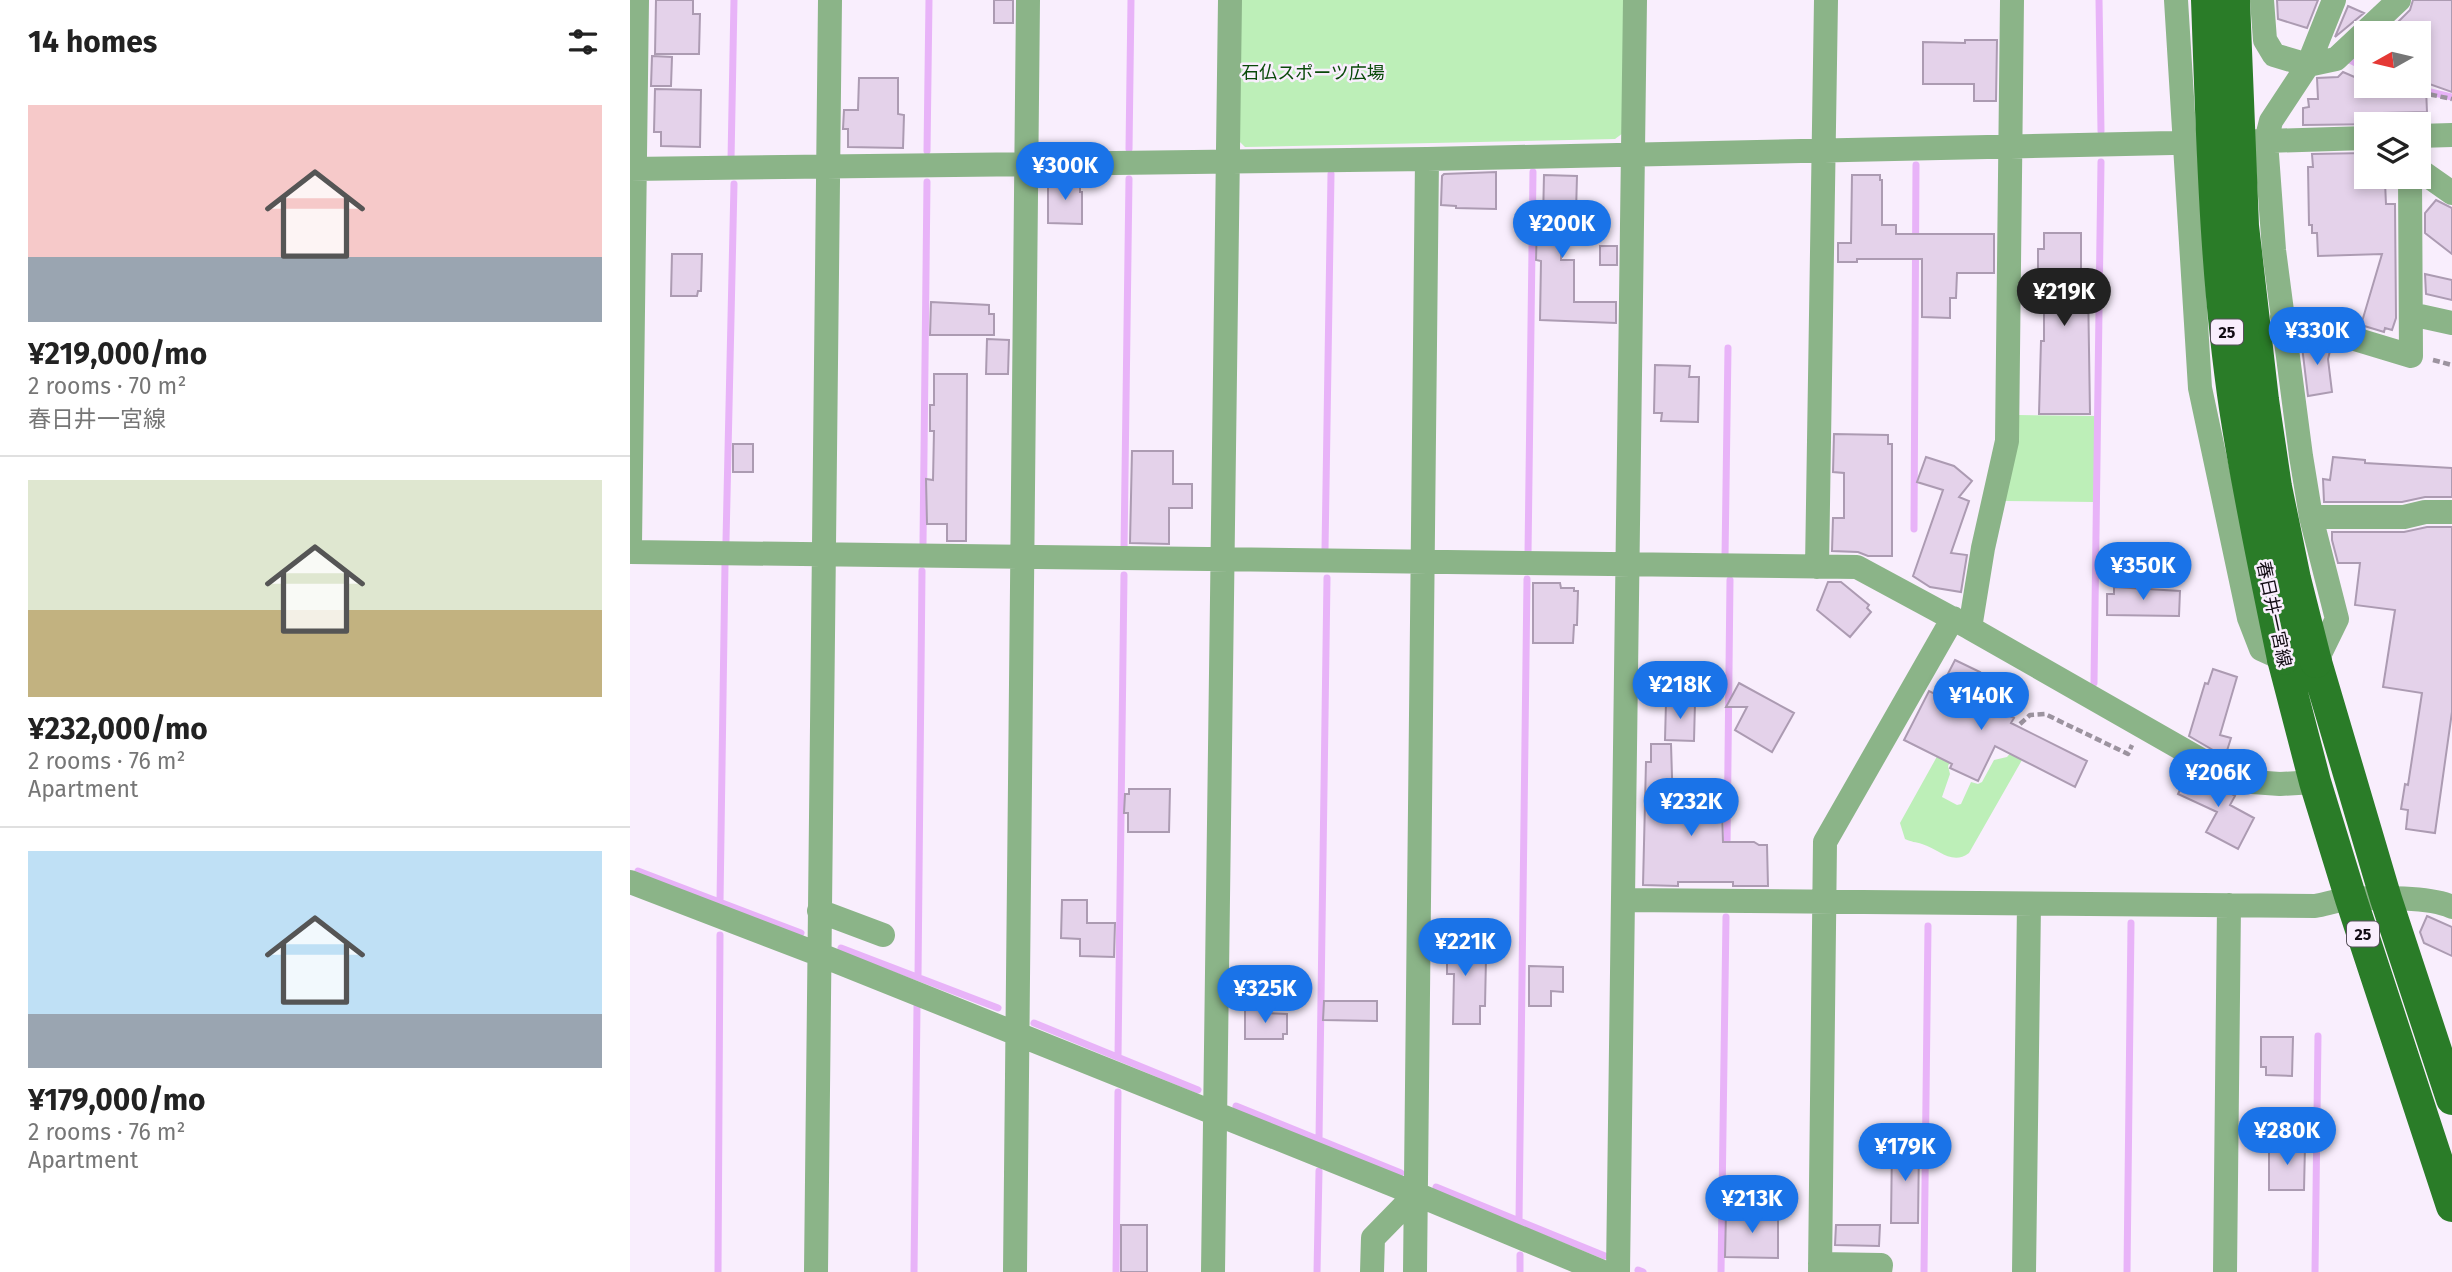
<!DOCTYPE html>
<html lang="en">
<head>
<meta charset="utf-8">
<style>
	body { margin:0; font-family:"Fira Sans","Noto Sans JP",sans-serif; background:#f2f2f2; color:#222; height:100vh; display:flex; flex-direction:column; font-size:26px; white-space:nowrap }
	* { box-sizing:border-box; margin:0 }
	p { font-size:23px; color:#767676 }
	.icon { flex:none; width:38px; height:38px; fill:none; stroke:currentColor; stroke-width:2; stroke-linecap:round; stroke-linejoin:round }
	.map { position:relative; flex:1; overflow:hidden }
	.drawer { display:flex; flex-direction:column; background:#fff; width:630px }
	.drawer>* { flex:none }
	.needle { width:46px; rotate:262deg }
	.tools { position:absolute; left:1724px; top:21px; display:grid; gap:14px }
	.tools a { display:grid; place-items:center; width:77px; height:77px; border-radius:0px; background:#fff; box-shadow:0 4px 10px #0003; font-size:35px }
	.price { position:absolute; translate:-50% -60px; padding:0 16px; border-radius:24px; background:#1a73e8; color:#fff; font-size:23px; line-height:46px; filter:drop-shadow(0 2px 4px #0008) }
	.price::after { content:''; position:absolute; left:50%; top:42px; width:21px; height:16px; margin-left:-10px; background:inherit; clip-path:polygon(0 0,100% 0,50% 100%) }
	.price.current { background:#222; color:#fff }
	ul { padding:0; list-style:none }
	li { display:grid; align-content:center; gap:14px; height:371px; padding:0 28px }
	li+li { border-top:2px solid #e0e0e0 }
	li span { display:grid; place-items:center; height:217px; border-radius:0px; color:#555 }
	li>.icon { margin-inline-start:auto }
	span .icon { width:126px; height:126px; fill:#fffc; stroke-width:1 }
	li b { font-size:30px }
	h2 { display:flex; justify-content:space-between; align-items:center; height:84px; padding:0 28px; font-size:30px }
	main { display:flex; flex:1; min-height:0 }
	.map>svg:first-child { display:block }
</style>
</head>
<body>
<main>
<section class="drawer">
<h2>14 homes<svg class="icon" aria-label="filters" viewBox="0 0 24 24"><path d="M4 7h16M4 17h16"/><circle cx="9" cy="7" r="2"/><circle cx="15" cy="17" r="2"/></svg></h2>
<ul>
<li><span style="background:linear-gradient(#f6c9c9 70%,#9aa5b1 0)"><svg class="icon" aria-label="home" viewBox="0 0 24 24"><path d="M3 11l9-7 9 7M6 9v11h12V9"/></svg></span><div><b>¥219,000/mo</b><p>2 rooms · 70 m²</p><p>春日井一宮線</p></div></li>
<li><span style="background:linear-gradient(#dfe7d0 60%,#c2b280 0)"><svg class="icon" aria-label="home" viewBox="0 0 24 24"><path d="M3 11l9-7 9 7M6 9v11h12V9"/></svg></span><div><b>¥232,000/mo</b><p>2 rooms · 76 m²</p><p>Apartment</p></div></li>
<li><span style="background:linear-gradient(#bfe0f5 75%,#9aa5b1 0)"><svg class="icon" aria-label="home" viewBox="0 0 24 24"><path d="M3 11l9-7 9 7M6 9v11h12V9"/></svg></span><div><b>¥179,000/mo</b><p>2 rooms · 76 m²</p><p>Apartment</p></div></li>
</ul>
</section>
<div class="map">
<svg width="1822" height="1272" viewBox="0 0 1822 1272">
	<rect width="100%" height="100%" fill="#f9eefd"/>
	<!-- green -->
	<path fill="#bdefb8" d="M610 0H995L993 133 985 139 615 147 608 140Z
		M1388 415 1465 416 1464 502 1373 501Z
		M1348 695 1351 700 1348 709 1318 766 1320 774 1312 797 1327 805 1331 804 1341 782 1348 784 1352 782 1364 760 1377 757 1397 733H1401L1404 739 1339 853C1322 866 1309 849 1292 844 1286 842 1281 842 1275 839L1270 823 1339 699 1342 696Z"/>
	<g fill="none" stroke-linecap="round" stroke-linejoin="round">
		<!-- stream -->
		<path stroke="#e8b3f8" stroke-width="7" d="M1469 0 1471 131
			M1720 60 1736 68
			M1775 86 1822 97
			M499 149 501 0
			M297 151 299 0
			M101 160 104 0
			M1284 529 1286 165
			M96 541 104 184
			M293 544 297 182
			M494 550 499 179
			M695 550 701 174
			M898 554 903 172
			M1095 558 1098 348
			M1464 683 1471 162
			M1097 849 1100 580
			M8 871 171 933
			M90 902 95 564
			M211 948 368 1008
			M288 977 292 571
			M404 1023 568 1090
			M488 1057 494 575
			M606 1106 771 1173
			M689 1139 697 578
			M806 1187 975 1256
			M889 1221 897 579
			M1008 1270 1013 1272
			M88 1272 90 935
			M284 1272 287 1006
			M486 1272 488 1092
			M687 1272 689 1171
			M890 1272V1255
			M1091 1272 1096 917
			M1294 1272 1298 926
			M1497 1272 1501 923
			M1685 1272 1688 1036"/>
	</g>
	<!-- building -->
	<path fill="#e4d2ea" stroke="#ac9bb2" stroke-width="2" d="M26 0H63V14H70L69 54H25Z
		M364 0H383V23H364Z
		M1647 0H1688L1677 28 1648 19Z
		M1783 0H1822V92L1788 80V33H1757L1780 10Z
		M1718 6 1734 13 1705 37Z
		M1335 40H1367L1366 101H1344V84H1293V42L1335 43Z
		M22 56 42 57 41 86H21Z
		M1713 72 1736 82V86H1745L1748 89 1796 88 1797 112 1753 113V124L1673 125V108L1679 107 1678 99H1688L1687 78 1708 77Z
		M229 78H268V114L274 115 273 148 218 147V129H213L214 110H228Z
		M25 89 71 90 70 147 31 146V132H24Z
		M1736 153V177H1748V182H1755L1756 204H1765L1766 318 1762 330 1755 328 1754 332 1731 325 1752 254 1688 256 1687 233H1682V225H1679L1678 167H1683L1682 154Z
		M866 172V209L826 208V206L811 205 812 176 814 174Z
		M914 175 947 176 946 213H932L931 260H944V302H986V323L910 320 911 261 906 260 907 220H913Z
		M1222 175H1250V180H1252V225H1266V234H1364V273H1327L1326 298H1320V318L1292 317V259H1227V262H1208V243H1221Z
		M418 180H450V192H452V224L418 223Z
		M1806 200 1822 208V254L1795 233V213Z
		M1414 233H1451V286H1458L1460 414H1409L1411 341H1414V280H1408V249H1414Z
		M970 246H987V265H970Z
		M42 254H72L71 291H68L67 296H41Z
		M1795 274 1822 280V300L1796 294Z
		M301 302 359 305V314H364V335H300Z
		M1671 338 1701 347 1698 359 1702 392 1678 396Z
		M357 339 379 340 378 374H356Z
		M1025 365 1060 366 1059 377H1069L1068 422 1031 421 1032 413H1024Z
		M304 374H337L336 541H317V524H297L296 479 303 480 304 431H300V405H304Z
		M1204 434 1258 435V444H1262V556H1238L1228 552 1202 551 1203 518H1214V473L1203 472Z
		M103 444H123V472H103Z
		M502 451H543V484H562V508H539V544L500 543Z
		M1296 457 1324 466 1342 481 1329 497 1339 501 1321 553 1337 555 1331 592 1300 587 1283 576 1313 490 1287 482Z
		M1703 457 1735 460V463L1822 468V497H1795L1772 502H1694L1693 479 1700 480Z
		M1797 527H1822V712L1805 833 1776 829 1778 810 1771 809 1775 784 1778 785 1792 693 1753 687 1765 610 1725 605 1730 563H1708L1702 540V532H1774Z
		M1198 582H1211L1239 605 1237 608 1241 612 1220 637 1187 610Z
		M903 583H930L931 588H944V591H948L947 625H944L943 643H903Z
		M1484 587 1550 591 1549 616 1477 615V594H1484Z
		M1325 660 1350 672 1339 695 1384 718 1381 723 1457 761 1445 787 1365 746 1348 781 1320 768 1322 764 1274 740 1299 691 1307 695Z
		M1583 669 1607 677 1590 735 1601 738 1595 757 1559 736 1575 683 1578 684Z
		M1109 683 1164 713 1142 752 1105 730 1117 707H1096Z
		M1036 702H1065L1064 741 1035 740Z
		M1021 744H1041L1043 809H1092L1093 842H1124L1129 845H1137L1138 886H1103V882H1048V886L1013 885 1016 762H1021Z
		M1559 770 1605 796 1600 805 1624 818 1608 849 1576 832 1587 812 1548 794Z
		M499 789H540L539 832H498V813H494L495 794H499Z
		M432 900H457V923H485L484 957 450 956V939L431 938Z
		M1797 916 1822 927V956L1794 943 1790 932Z
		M811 936 846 937 845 958H856L855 1006H850V1024H823L824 974H817V960H811Z
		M899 966 933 967V992L921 991V1006H899Z
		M694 1001H747V1021L693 1020Z
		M615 1009H637V1013L657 1014V1034H653V1039H615Z
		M1631 1037H1663L1662 1076 1636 1075V1067H1631Z
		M1262 1143H1289L1288 1223H1261Z
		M1639 1144 1675 1145 1674 1190H1639Z
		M1096 1212 1148 1213V1258L1095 1257Z
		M491 1225H517V1272H491Z
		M1206 1225H1250L1249 1246 1205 1245Z"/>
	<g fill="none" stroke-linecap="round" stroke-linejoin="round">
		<!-- path -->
		<path stroke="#9c939f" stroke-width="4.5" stroke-dasharray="7 3.5" stroke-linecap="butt" d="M1759 86 1822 99
			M1803 360 1822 365
			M1390 724 1400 715 1415 714 1498 754 1502 745"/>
		<!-- minor -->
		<path stroke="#8bb488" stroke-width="24" d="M1546 0 1570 388 1619 618 1631 649 1653 659
			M1632 0 1635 40 1644 55 1678 65 1706 59 1769 0
			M1788 136 1822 135
			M0 169 797 159 1636 141 1641 121 1678 65 1704 0
			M1788 169 1822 193
			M1781 314 1822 323
			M1652 317 1781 356 1780 177
			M1681 517H1774L1795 512H1822
			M0 544 7 0
			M0 552 1227 567 1340 628 1608 781 1650 784 1685 782
			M1187 567 1196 0
			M1340 628 1353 548 1377 441 1382 0
			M1686 662 1707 619 1681 517 1671 456 1644 250 1636 141 1736 138
			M0 882 188 954 786 1194 973 1272
			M993 900 1685 906C1697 904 1710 899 1723 899 1746 897 1803 897 1822 907
			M189 911 253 935
			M1190 1264 1251 1265 1250 1272
			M186 1272 200 0
			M385 1272 398 0
			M583 1272 600 0
			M742 1272 743 1238 786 1194
			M785 1272 797 159
			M988 1272 1005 0
			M1190 1272 1195 842 1323 618
			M1394 1272 1399 904
			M1595 1272 1599 905"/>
		<!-- major -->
		<path stroke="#2a7c28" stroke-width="32" d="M1653 659 1685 782 1721 899 1822 1206
			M1686 662 1756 899 1822 1099"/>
		<!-- major-bridge -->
		<path stroke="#2a7c28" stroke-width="32" d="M1577 0C1582 136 1585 273 1605 408 1618 493 1636 576 1653 659
			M1604 0 1613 226 1633 400 1646 487 1665 579 1686 662"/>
	</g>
	<g text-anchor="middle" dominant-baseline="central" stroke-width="5" stroke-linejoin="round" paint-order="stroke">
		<!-- shield labels -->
		<g fill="#f9eefd" stroke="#57505a" stroke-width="2">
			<rect x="1581" y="319.5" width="32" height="25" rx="5"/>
			<rect x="1717" y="921.5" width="32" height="25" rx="5"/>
		</g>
		<g font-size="16" font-weight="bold" fill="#120c14">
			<text x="1597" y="332">25</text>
			<text x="1733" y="934">25</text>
		</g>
		<!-- park labels -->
		<g font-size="18" fill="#094909" stroke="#f9eefd">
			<text x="683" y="73">石仏スポーツ広場</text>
		</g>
		<!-- street labels -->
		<g font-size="18" fill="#120c14" stroke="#f9eefd">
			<text transform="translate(1644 614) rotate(78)">春日井一宮線</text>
		</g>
	</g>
</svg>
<div class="tools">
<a><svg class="needle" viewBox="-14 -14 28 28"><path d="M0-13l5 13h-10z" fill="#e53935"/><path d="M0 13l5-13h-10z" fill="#767676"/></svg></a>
<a><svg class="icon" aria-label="layers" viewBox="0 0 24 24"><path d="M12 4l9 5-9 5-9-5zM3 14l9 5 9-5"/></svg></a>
</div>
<b class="price" style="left:435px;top:202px">¥300K</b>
<b class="price" style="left:932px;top:260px">¥200K</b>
<b class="price current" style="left:1434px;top:328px">¥219K</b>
<b class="price" style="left:1687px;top:367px">¥330K</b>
<b class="price" style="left:1513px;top:602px">¥350K</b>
<b class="price" style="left:1050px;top:721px">¥218K</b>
<b class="price" style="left:1351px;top:732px">¥140K</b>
<b class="price" style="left:1588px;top:809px">¥206K</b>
<b class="price" style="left:1061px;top:838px">¥232K</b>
<b class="price" style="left:835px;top:978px">¥221K</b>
<b class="price" style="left:635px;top:1025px">¥325K</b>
<b class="price" style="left:1657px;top:1167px">¥280K</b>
<b class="price" style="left:1275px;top:1183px">¥179K</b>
<b class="price" style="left:1122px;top:1235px">¥213K</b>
</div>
</main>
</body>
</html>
